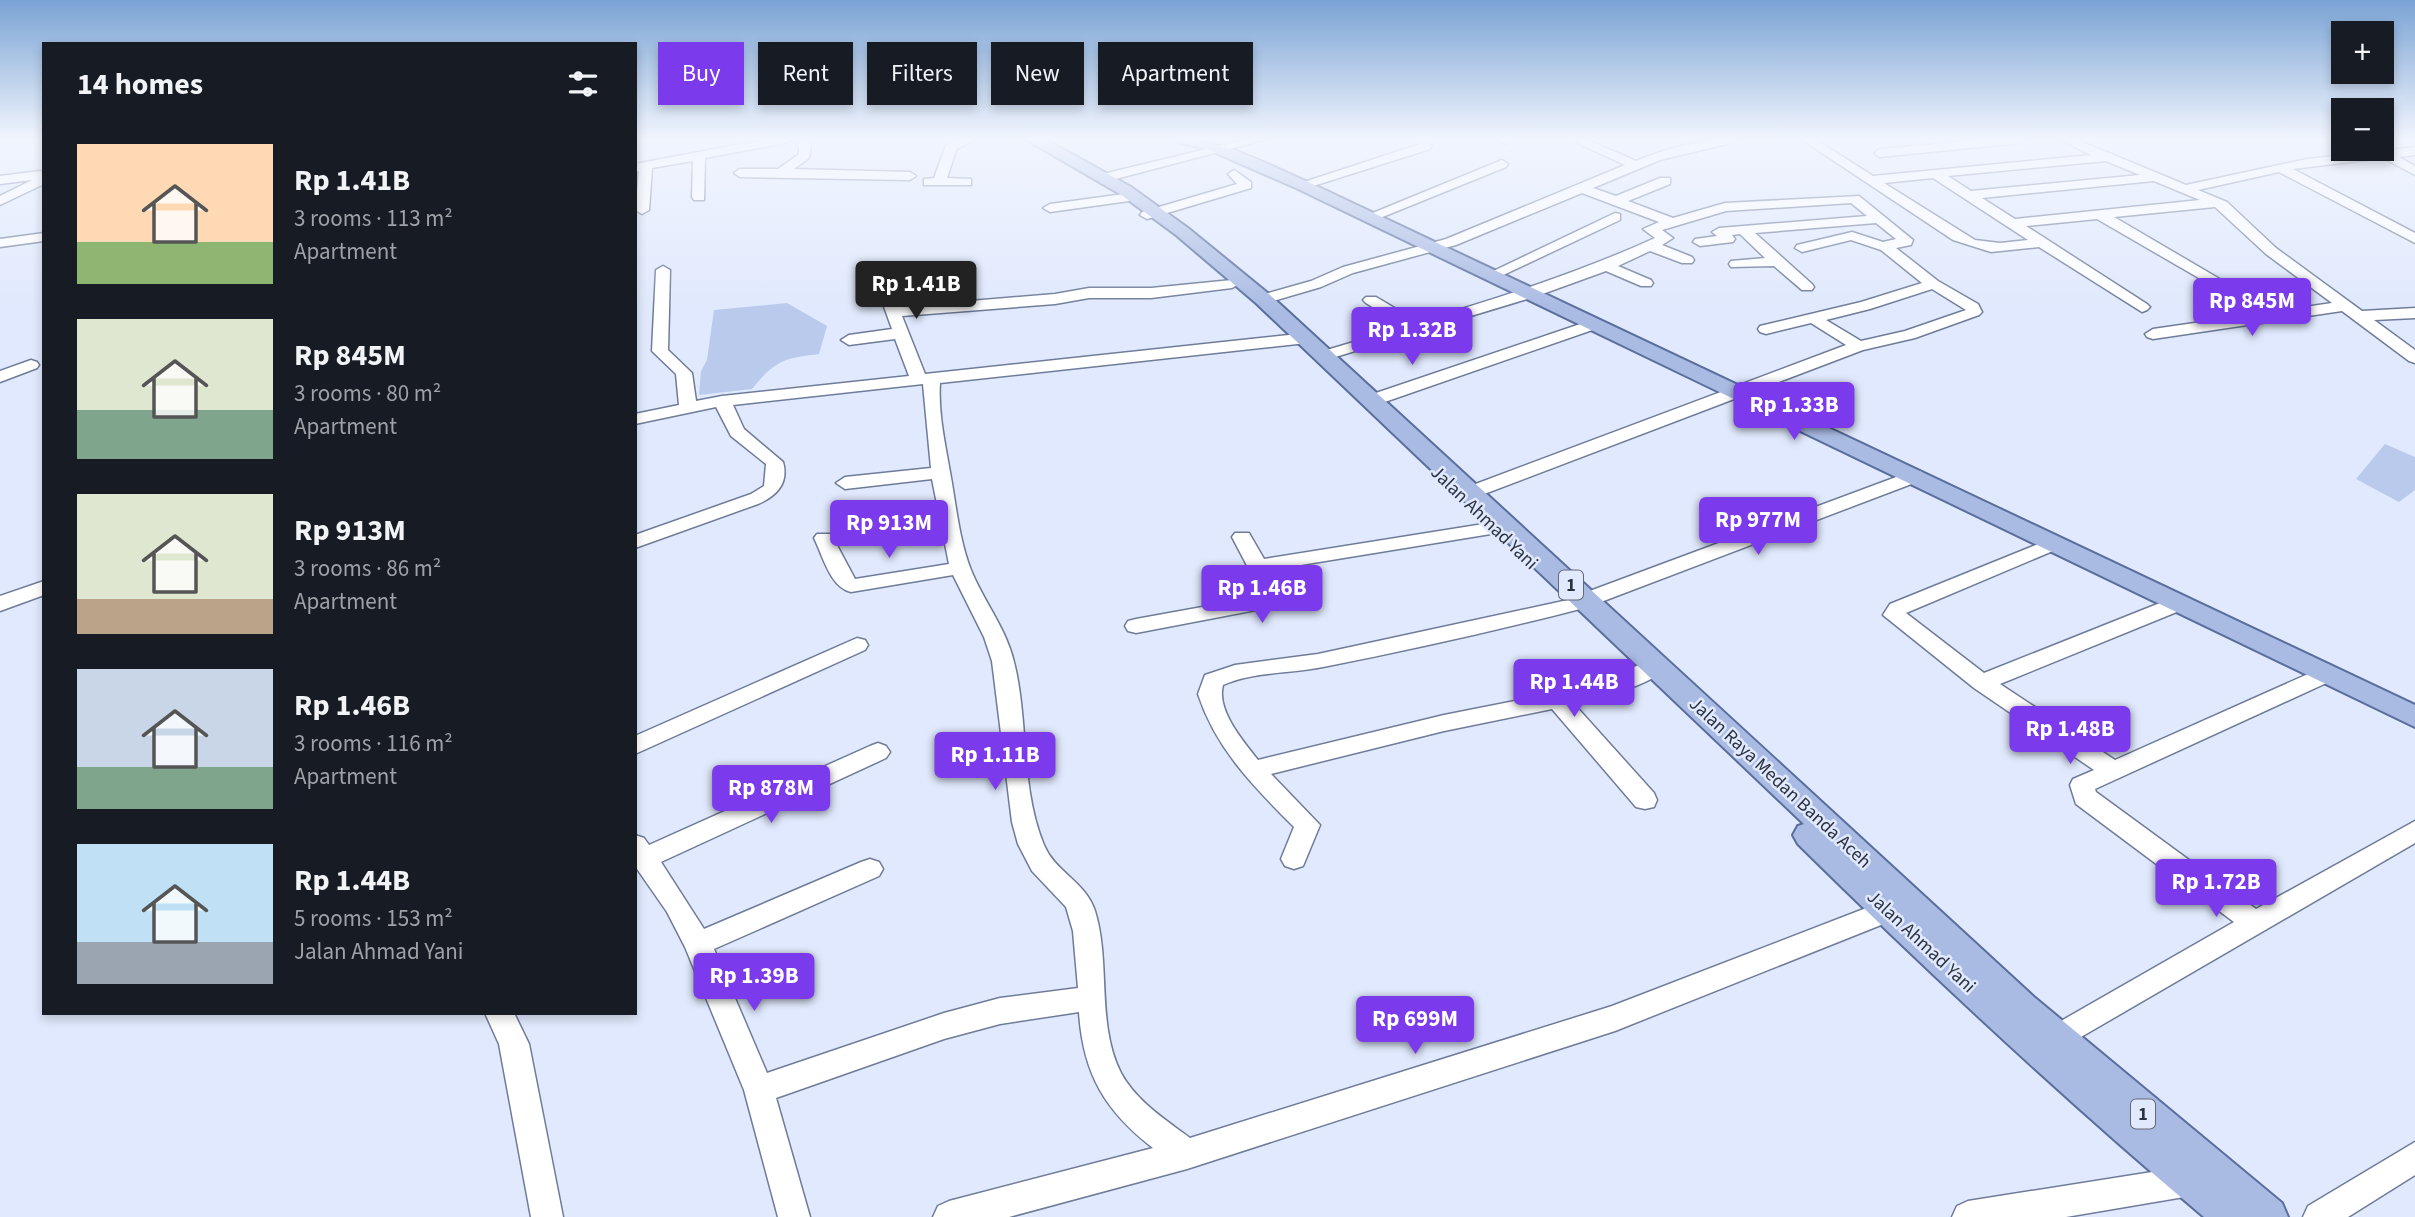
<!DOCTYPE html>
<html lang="en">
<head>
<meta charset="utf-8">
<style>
	body { margin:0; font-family:"Source Sans 3",sans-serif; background:#20242c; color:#f1f3f6; height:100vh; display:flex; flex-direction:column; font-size:26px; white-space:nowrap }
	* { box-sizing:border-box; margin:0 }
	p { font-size:23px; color:#9ea1a6 }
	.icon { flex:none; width:38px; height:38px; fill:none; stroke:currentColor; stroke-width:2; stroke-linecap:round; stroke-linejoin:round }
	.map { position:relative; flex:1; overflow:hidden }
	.panel { position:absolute; left:42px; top:42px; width:595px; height:973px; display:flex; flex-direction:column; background:#171b24; border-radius:0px; box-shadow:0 4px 10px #0003 }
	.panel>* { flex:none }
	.top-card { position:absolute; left:658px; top:42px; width:665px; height:63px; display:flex; gap:14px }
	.buttons { position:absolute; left:2331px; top:21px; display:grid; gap:14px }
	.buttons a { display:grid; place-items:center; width:63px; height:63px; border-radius:0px; background:#171b24; box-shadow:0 4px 10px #0003; font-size:35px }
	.price { position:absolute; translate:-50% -60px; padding:0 16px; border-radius:7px; background:#7c3aed; color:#fff; font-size:23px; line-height:46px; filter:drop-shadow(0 2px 4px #0008) }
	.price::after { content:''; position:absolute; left:50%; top:42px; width:21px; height:16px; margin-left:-10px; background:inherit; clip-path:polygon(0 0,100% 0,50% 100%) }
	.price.current { background:#222; color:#fff }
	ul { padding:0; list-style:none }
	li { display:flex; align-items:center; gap:21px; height:175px; padding:0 35px }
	li span { display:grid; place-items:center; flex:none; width:196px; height:140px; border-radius:0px; color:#555 }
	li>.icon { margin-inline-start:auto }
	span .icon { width:84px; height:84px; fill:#fffc; stroke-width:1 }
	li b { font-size:30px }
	h2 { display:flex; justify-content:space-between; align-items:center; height:84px; padding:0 35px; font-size:30px }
	.tag { padding:0 24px; border-radius:0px; background:#171b24; box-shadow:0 4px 10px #0003; font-size:24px; line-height:63px }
	.tag.current { background:#7c3aed; color:#fff }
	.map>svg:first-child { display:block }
</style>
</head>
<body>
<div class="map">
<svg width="2415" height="1217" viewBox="0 0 2415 1217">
	<rect width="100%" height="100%" fill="#e0e9fd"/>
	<!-- green -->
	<path fill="#b9caed" d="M787 303 827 326 819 354C783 358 775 361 752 389L699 395 701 371 707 360 714 310Z
		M2385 444 2415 457V490L2399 502 2356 479Z"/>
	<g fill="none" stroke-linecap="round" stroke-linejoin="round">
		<!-- minor casing -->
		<g stroke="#6f7c99" stroke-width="3">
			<path id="minor" d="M768 139H792L786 143 705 158 704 200H694L692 197 693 161 652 168 649 210 642 214 635 210 639 171 635 172V164Z
				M793 139H805L811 146 809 158 794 169 910 172 916 176 910 180 740 177 734 173 740 169H778L799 154V146Z
				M959 139H974L956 150 947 178 971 179V185H924V179L934 178 946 145Z
				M1248 139H1268L1108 181 1102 177 1103 174Z
				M1497 139H1510L1511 140 1505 144Z
				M1569 139H1585L1636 161C1667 148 1703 139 1737 139L1735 142 1660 160 1593 188 1616 196 1660 178H1670V184L1628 201 1673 218 1725 203 1859 196 1913 240 1911 245 1896 248 1938 281 1978 304 1982 312 1979 315 1915 338 1863 350 1479 496H1465L1463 492 1465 488 1846 345 1811 323 1766 334 1760 332 1758 329 1760 326 1861 302 1922 283 1881 250 1851 240 1802 252 1795 248 1797 245 1852 232 1883 242 1896 239 1876 223 1755 233 1812 284 1814 287 1812 290H1802L1774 266 1731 267 1729 264 1731 261 1765 258 1740 234 1732 235 1735 239 1733 242 1700 246 1693 242 1695 239 1717 236 1712 232 1719 228 1867 216 1851 203 1726 211 1662 230 1673 238 1662 245 1692 257 1694 260 1692 263H1682L1650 251 1618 266 1651 280 1653 283 1651 286H1641L1606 271 1537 296 1332 358H1320L1318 355 1320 352 1404 327 1366 303 1363 300 1366 297H1376L1418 322C1499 298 1578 273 1655 238L1643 229 1659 222 1582 193 1456 245 1353 273 1321 287 1263 304 1258 302 1255 299 1258 296 1311 281 1343 267 1446 239 1625 165ZM1932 289 1966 310 1905 331 1861 341 1826 320 1870 309Z
				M1801 139H1815L1873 176 2091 155 2059 139H2075L2186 185 2307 159 2415 147V155L2399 157 2415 166V175L2383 158 2293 169 2415 233V243L2279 172 2198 190 2227 202 2276 248 2362 311 2415 308V318L2374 320 2415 350V363L2409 361 2342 311 2153 339 2147 337 2145 334 2153 329 2332 303 2266 254 2215 207 2114 217 2235 288 2238 291 2235 294 2230 296 2097 219 2026 226 2147 304 2150 307 2147 310 2142 312 2039 247 1991 252 1953 240ZM2106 161 2140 175 1971 191 1948 176ZM1933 178 2028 240 2000 243 1975 240 1884 183ZM2154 181 2200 200 2015 219 1982 198Z
				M1986 139H2026L2020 143 1880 157 1874 153 1880 149Z
				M1426 142 1432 146 1430 149 1307 188H1297L1295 185Z
				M1502 160 1508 164 1506 167 1375 220H1365L1363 217Z
				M1234 170 1251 182V188L1147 219 1140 215 1142 212 1237 184 1228 174Z
				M40 171 44 172V184L0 205V196L32 180 0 184V176Z
				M1124 194 1131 198 1129 201 1050 212 1043 208 1050 204Z
				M1615 213 1620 214V220L1497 278 1492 279 1485 275Z
				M44 233V241L0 247V239Z
				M663 266 670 270 668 350 692 373 696 401 722 396 909 376 895 339 849 345 841 340 849 335 892 329 873 276 880 272 887 276 899 307 1055 294 1089 288H1151L1232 280 1239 284 1232 288 1151 298H1089L1055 304 902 316 925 374 1307 333 1315 338 1307 343 940 383C938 412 945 443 950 472 956 504 959 540 971 570 984 602 1006 628 1014 662 1029 722 1020 787 1044 845 1055 872 1086 882 1095 911 1111 963 1096 1024 1121 1073 1136 1101 1166 1120 1190 1138L1612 1006 1887 900 1896 903 1900 911 1896 919 1615 1031 1187 1169 1009 1217H933L938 1206 949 1201 1153 1148C1105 1111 1083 1074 1079 1012L1000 1024 944 1039 776 1098 810 1217H778L744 1090 685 947 667 912 635 866V835L644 838 649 845 870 746 878 743 886 746 890 752 886 758 661 862 704 929 861 862 870 859 879 862 883 869 879 876 714 949 767 1073 944 1013 1000 998 1078 988 1073 931 1066 907 1032 871 1018 844 1012 822 992 661 984 637 953 575 851 592C830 587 823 556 814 538L817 534H831L855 579 949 564 932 479 845 489 836 483 845 477 931 468 923 384 733 405 744 429 783 462C789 483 777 496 758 504L635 548V535L751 494 764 486 766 464 731 436 716 407 635 424V414L679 405 676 374 652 351 656 270Z
				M1595 319 1603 324 1601 327 1379 404H1367L1364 400 1367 396Z
				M31 360 37 362 39 365 37 368 0 382V371Z
				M1915 470 1922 472 1924 476 1922 480 1593 605 1582 606 1580 609C1495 631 1410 650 1323 667 1290 674 1254 671 1223 685 1216 710 1243 741 1258 760L1444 715 1565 691 1604 680 1648 661 1656 659 1664 661 1667 666C1655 685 1596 699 1574 704L1654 793 1657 800 1654 807 1645 809 1636 807 1552 709 1444 731 1271 774 1320 825 1303 866 1294 869 1285 866 1281 859 1294 827C1254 787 1216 749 1198 694L1205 675 1235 665 1318 654 1577 598 1579 595Z
				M1496 522 1506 528 1503 532 1270 570 1284 596 1277 606 1136 633 1128 631 1125 626 1128 621 1136 619 1263 596 1232 537 1235 533H1249L1264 559Z
				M2053 538 2060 540 2063 544 2060 548 1906 613 1984 673 2170 599H2184L2187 604 2184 609 2000 684 2115 760 2317 670 2325 667 2333 670 2336 675 2333 680 2095 789 2096 792 2256 909 2415 821V843L2050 1055 2040 1051 2035 1042 2040 1033 2234 922 2076 804 2070 785 2073 779 2094 770 1974 688 1883 615 1890 604Z
				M44 581V595L0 611V596Z
				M857 638 865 640 868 645 865 650 635 754V736Z
				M485 1013H514L529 1044 563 1217H531L499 1044Z
				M2415 1142V1175L2348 1217H2303L2308 1206Z
				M2190 1166 2201 1170 2206 1181 2201 1192 2190 1196 2066 1217H1952L1957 1206 1968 1201Z"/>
		</g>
		<!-- major casing -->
		<g stroke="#596e9d" stroke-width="4">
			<path id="major" d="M1025 139H1045L1131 187 1188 228 1270 295 2034 997 2282 1203 2288 1217H2204C2063 1098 1929 973 1798 844L1793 835 1798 826 1804 824 1256 303 1176 235 1120 194Z
				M1175 139C1222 139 1264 163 1308 182L2415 705V727L1296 188 1209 150 1177 142Z"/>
		</g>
		<!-- minor -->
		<use href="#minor" fill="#fff" fill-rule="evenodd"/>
		<!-- major -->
		<use href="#major" fill="#aabbe3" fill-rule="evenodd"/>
	</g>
	<!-- sky -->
	<linearGradient id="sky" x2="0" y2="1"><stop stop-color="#7aa3d4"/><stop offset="0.45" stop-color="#f1f5fe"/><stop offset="1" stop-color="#f1f5fe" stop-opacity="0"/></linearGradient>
	<rect width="2415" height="309" fill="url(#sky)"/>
	<g text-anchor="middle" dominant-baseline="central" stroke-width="5" stroke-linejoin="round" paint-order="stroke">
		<!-- shield labels -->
		<g fill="#e0e9fd" stroke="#626977" stroke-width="2">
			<rect x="1559" y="570.5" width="24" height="29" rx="5"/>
			<rect x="2131" y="1099.5" width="24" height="29" rx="5"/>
		</g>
		<g font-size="18" font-weight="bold" fill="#2c323e">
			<text x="1571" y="585">1</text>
			<text x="2143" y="1114">1</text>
		</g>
		<!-- street labels -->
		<g font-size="19" fill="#2c323e" stroke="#e0e9fd">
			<text transform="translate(1484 518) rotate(44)">Jalan Ahmad Yani</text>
			<text transform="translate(1780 783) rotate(43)">Jalan Raya Medan Banda Aceh</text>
			<text transform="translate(1921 942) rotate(43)">Jalan Ahmad Yani</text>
		</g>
	</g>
</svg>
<div class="buttons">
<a>+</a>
<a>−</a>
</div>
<b class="price current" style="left:916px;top:321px">Rp 1.41B</b>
<b class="price" style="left:2252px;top:338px">Rp 845M</b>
<b class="price" style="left:1412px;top:367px">Rp 1.32B</b>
<b class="price" style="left:1794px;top:442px">Rp 1.33B</b>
<b class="price" style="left:1758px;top:557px">Rp 977M</b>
<b class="price" style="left:889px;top:560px">Rp 913M</b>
<b class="price" style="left:1262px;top:625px">Rp 1.46B</b>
<b class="price" style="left:1574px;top:719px">Rp 1.44B</b>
<b class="price" style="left:2070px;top:766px">Rp 1.48B</b>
<b class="price" style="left:995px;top:792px">Rp 1.11B</b>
<b class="price" style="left:771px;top:825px">Rp 878M</b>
<b class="price" style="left:2216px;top:919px">Rp 1.72B</b>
<b class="price" style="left:754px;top:1013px">Rp 1.39B</b>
<b class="price" style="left:1415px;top:1056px">Rp 699M</b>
<div class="top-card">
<a class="tag current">Buy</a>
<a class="tag">Rent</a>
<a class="tag">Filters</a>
<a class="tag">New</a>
<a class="tag">Apartment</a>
</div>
<section class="panel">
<h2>14 homes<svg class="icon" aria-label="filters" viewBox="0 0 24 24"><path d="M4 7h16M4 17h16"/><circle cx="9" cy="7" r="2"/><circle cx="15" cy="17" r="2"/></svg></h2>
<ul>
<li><span style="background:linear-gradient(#ffd9b3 70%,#8fb573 0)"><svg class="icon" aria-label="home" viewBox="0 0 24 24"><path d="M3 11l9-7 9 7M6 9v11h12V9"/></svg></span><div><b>Rp 1.41B</b><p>3 rooms · 113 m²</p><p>Apartment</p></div></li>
<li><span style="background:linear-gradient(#dfe7d0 65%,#7fa58c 0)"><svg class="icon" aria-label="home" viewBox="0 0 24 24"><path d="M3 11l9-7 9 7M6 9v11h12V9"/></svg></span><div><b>Rp 845M</b><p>3 rooms · 80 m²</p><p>Apartment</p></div></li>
<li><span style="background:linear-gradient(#dfe7d0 75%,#b9a48a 0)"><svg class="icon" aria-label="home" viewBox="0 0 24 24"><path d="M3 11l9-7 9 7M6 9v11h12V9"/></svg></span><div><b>Rp 913M</b><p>3 rooms · 86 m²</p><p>Apartment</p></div></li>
<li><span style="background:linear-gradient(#c9d6e8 70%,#7fa58c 0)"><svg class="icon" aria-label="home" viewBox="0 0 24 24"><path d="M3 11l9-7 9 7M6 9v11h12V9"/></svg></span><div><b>Rp 1.46B</b><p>3 rooms · 116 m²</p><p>Apartment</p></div></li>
<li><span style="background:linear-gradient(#bfe0f5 70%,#9aa5b1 0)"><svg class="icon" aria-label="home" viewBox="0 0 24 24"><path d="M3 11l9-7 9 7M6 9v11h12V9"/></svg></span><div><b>Rp 1.44B</b><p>5 rooms · 153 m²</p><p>Jalan Ahmad Yani</p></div></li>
</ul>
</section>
</div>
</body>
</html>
